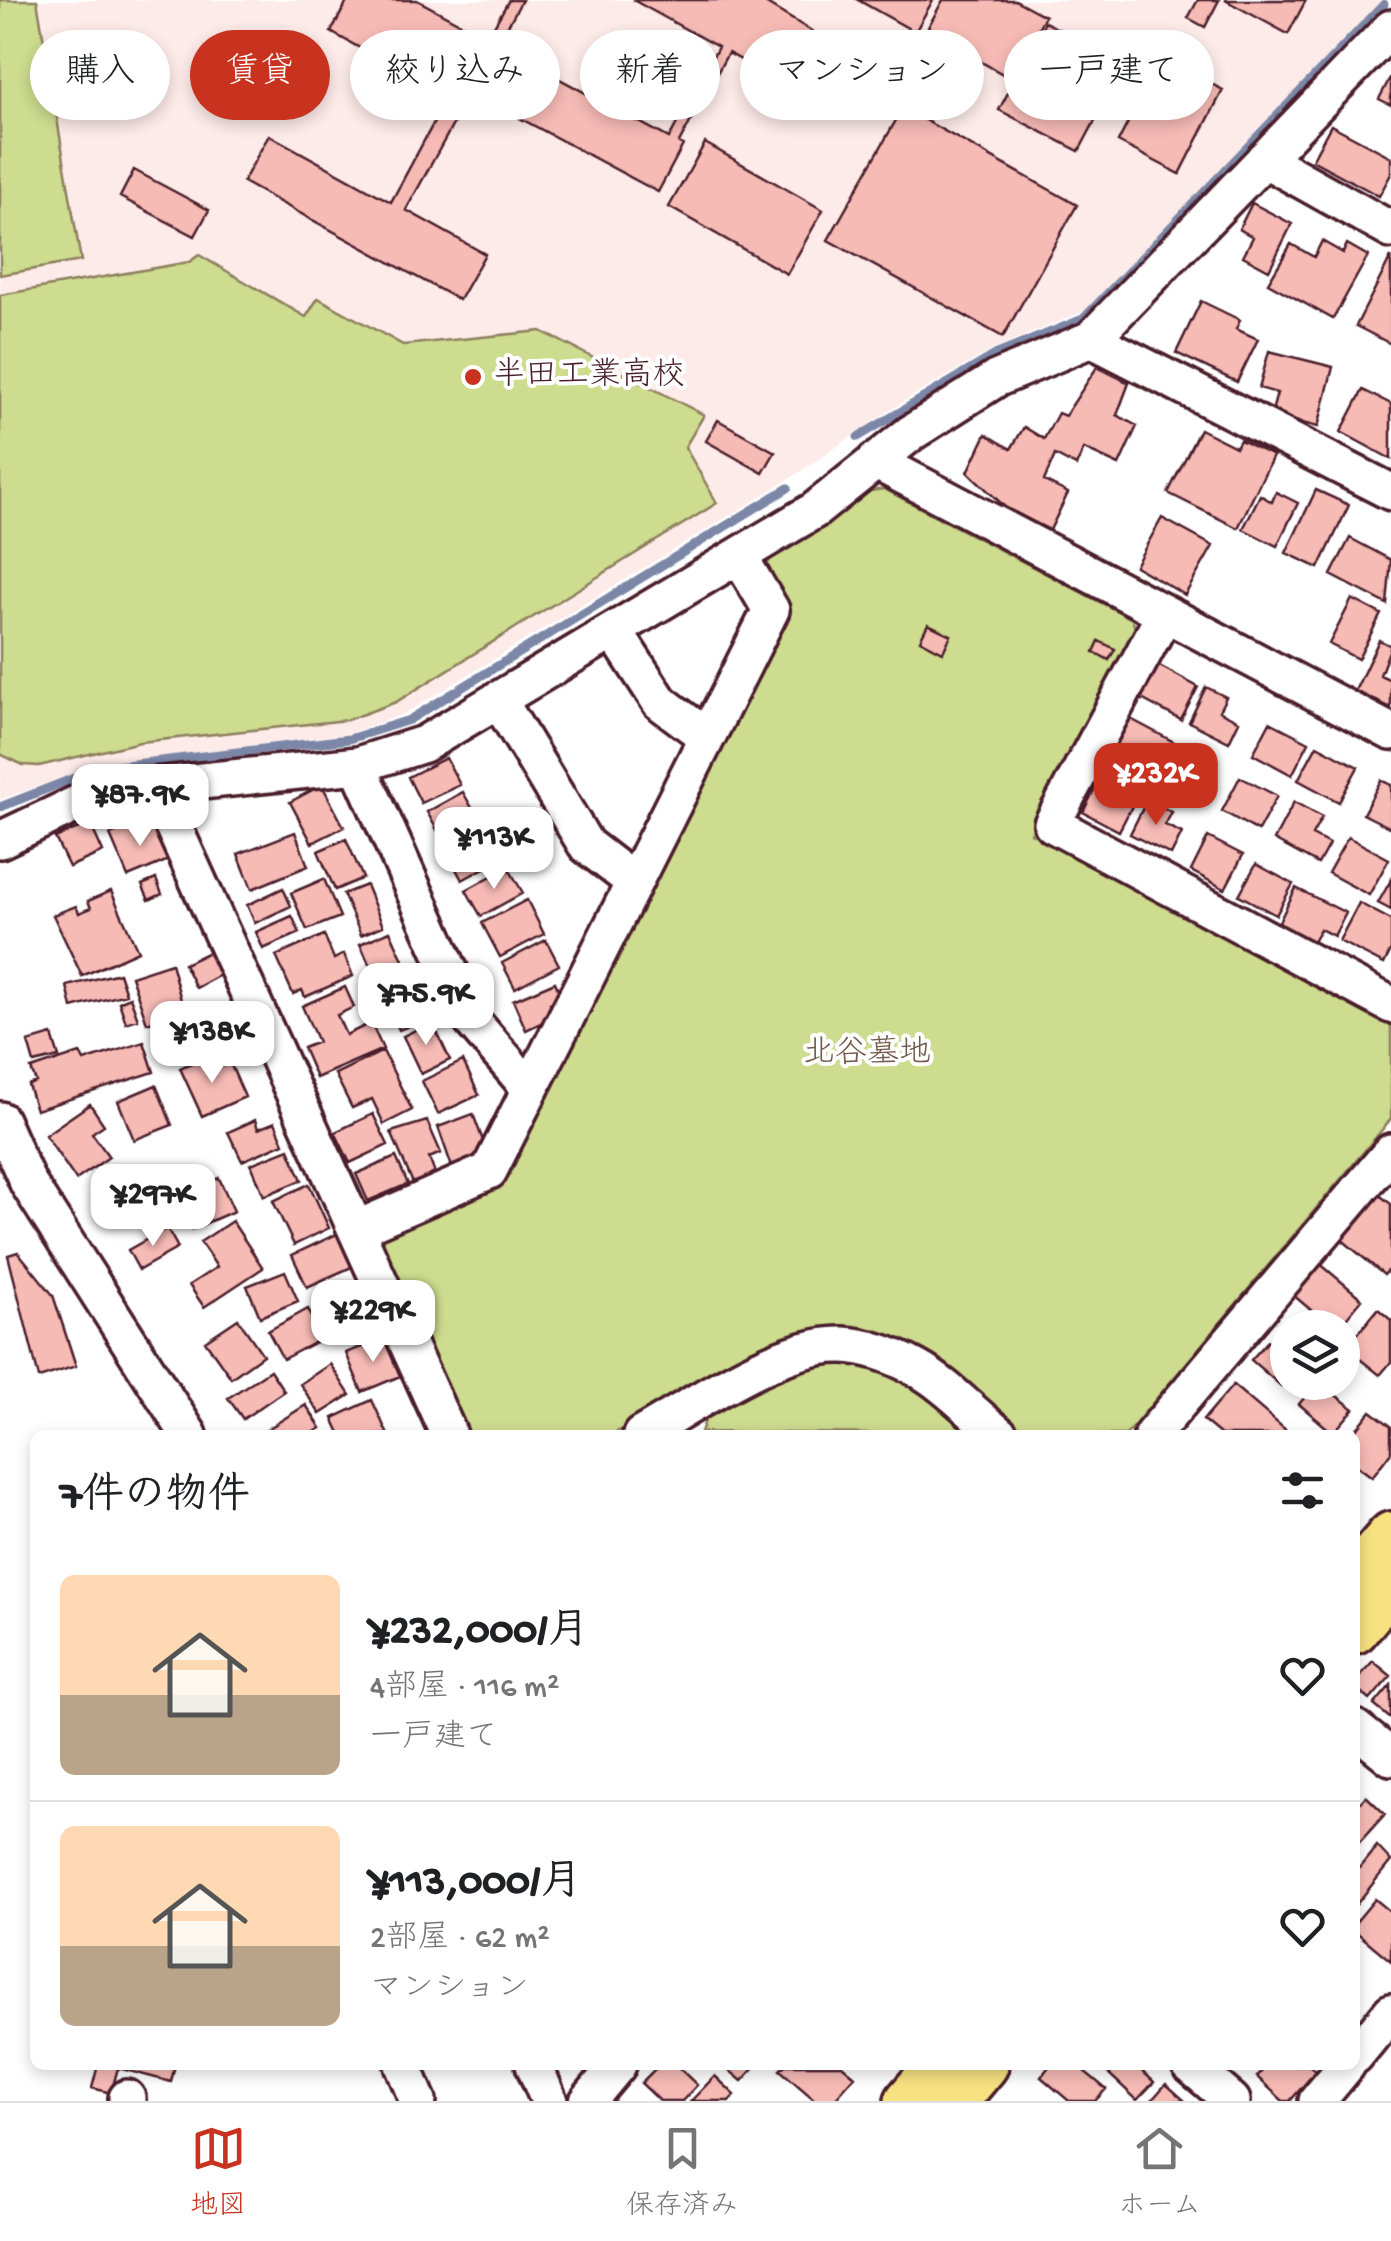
<!DOCTYPE html>
<html lang="ja">
<head>
<meta charset="utf-8">
<style>
	body { margin:0; font-family:"Gochi Hand","Klee One",sans-serif; background:#f2f2f2; color:#202124; height:100vh; display:flex; flex-direction:column; font-size:38px; white-space:nowrap }
	* { box-sizing:border-box; margin:0 }
	p { font-size:32px; color:#757577 }
	.icon { flex:none; width:55px; height:55px; fill:none; stroke:currentColor; stroke-width:2; stroke-linecap:round; stroke-linejoin:round }
	.map { position:relative; flex:1; overflow:hidden }
	.sheet { position:absolute; left:30px; top:1430px; width:1330px; height:640px; display:flex; flex-direction:column; background:#fff; border-radius:15px; box-shadow:0 5px 15px #0003 }
	.sheet>* { flex:none }
	.top-card { position:absolute; left:30px; top:30px; width:1332px; height:90px; display:flex; gap:20px }
	.buttons { position:absolute; left:1270px; top:1310px; display:grid; gap:20px }
	.buttons a { display:grid; place-items:center; width:90px; height:90px; border-radius:50%; background:#fff; box-shadow:0 5px 15px #0003; font-size:50px }
	.price { position:absolute; translate:-50% -85px; padding:0 22px; border-radius:20px; background:#fff; color:#222; font-size:32px; line-height:65px; filter:drop-shadow(0 2px 5px #0008) }
	.price::after { content:''; position:absolute; left:50%; top:60px; width:30px; height:22px; margin-left:-15px; background:inherit; clip-path:polygon(0 0,100% 0,50% 100%) }
	.price.on { background:#c8321e; color:#fff }
	ul { padding:0; list-style:none }
	li { display:flex; align-items:center; gap:30px; height:250px; padding:0 30px }
	li+li { border-top:2px solid #e0e0e0 }
	li span { display:grid; place-items:center; flex:none; width:280px; height:200px; border-radius:15px; color:#555 }
	li>.icon { margin-inline-start:auto }
	span .icon { width:120px; height:120px; fill:#fffc; stroke-width:1 }
	li b { font-size:42px }
	h2 { display:flex; justify-content:space-between; align-items:center; height:120px; padding:0 30px; font-size:42px }
	.pill { padding:0 35px; border-radius:45px; background:#fff; box-shadow:0 5px 15px #0003; font-size:35px; line-height:90px }
	.pill.on { background:#c8321e; color:#fff }
	.menu { display:flex; justify-content:space-around; align-items:center; height:140px; border-top:2px solid #e0e0e0; background:#fff; font-size:28px; color:#757577 }
	.menu a { display:grid; justify-items:center; gap:5px }
	.menu .on { color:#c8321e }
	.map>svg:first-child { display:block }
</style>
</head>
<body>
<div class="map">
<svg width="1391" height="2101" viewBox="0 0 1391 2101">
	<rect width="100%" height="100%" fill="#fff"/>
	<filter id="ink" filterUnits="userSpaceOnUse"><feTurbulence type="fractalNoise" baseFrequency=".01" numOctaves="2"/><feDisplacementMap in="SourceGraphic" scale="20" xChannelSelector="R" yChannelSelector="G"/><feConvolveMatrix kernelMatrix="1 2 1 2 8 2 1 2 1" color-interpolation-filters="sRGB"/></filter>
	<g filter="url(#ink)">
		<!-- built -->
		<path fill="#fdebe9" d="M0 0H1382L1087 310 992 350 901 403 785 482 404 714 347 734 99 764 0 800Z"/>
		<!-- green -->
		<path fill="#cddc8f" stroke="#8c7e5d" stroke-width="2.5" d="M0 0H37L81 261 0 275Z
			M199 255 306 317 318 298 403 345 541 331 704 415 685 447 717 503 396 702 347 720 140 742 39 766 23 765 0 754V295L189 262Z
			M884 489 1132 619 1136 631 1031 833 1391 1022V1119L1126 1435H1022L944 1371 782 1341 611 1435H468L378 1242 385 1230 496 1180 784 606 764 573 770 559 870 491Z
			M823 1362C894 1364 921 1392 974 1435L701 1432 706 1418 787 1372Z"/>
		<g fill="none" stroke-linecap="round" stroke-linejoin="round">
			<!-- stream -->
			<path stroke="#7c87a7" stroke-width="9" d="M858 437 995 355 1083 319 1384 4
				M0 807 100 768 349 739 409 720 788 488"/>
		</g>
		<!-- building -->
		<path fill="#f7bbb6" stroke="#4a1f2b" stroke-width="2.5" d="M348 0H417L476 32 453 75 379 35 369 53 331 32Z
			M509 0H522L497 45 669 138 718 47 633 0H760L828 41 800 92 728 53 679 143 683 145 658 192 471 92 406 210 485 254 459 300 243 182 269 135 391 202 480 37 486 40Z
			M858 0H933L915 32Z
			M943 0H1015L1045 16 1010 78 926 31Z
			M1198 0H1219L1205 27 1188 18Z
			M1225 0H1306L1288 34Z
			M1045 22 1125 64 1079 151 999 110Z
			M1161 58 1223 90 1180 174 1118 142Z
			M1391 76V105L1379 99Z
			M903 108 1077 205 1003 337 828 240Z
			M1331 125 1391 157V174L1379 196 1312 160Z
			M705 143 823 210 787 274 669 207Z
			M134 170 209 210 195 236 120 197Z
			M1252 203 1292 224 1269 270 1243 256 1253 237 1239 229Z
			M1322 241 1343 253 1347 244 1368 256 1333 319 1268 283 1291 244 1314 257Z
			M1391 257V344L1356 326Z
			M1201 301 1240 320 1236 329 1258 339 1237 382 1176 353Z
			M1269 351 1333 367 1318 427 1271 415 1277 393 1259 388Z
			M1097 367 1129 383 1117 415 1137 426 1119 465 1084 449 1076 466 1055 455 1044 481 1068 493 1050 530 1007 509 968 472 986 434 1011 449 1024 427 1044 439 1058 413 1065 416Z
			M1363 390 1391 404V459L1341 432Z
			M718 420 775 452 763 473 706 441Z
			M1200 429 1236 447 1240 440 1273 456 1238 528 1168 493Z
			M1316 490 1349 505 1319 568 1286 553Z
			M1276 492 1298 503 1277 546 1243 529 1260 495 1272 502Z
			M1162 518 1213 546 1185 595 1135 566Z
			M1350 538 1391 560 1387 604 1331 575Z
			M1352 599 1381 614 1358 659 1329 644Z
			M928 624 951 635 943 652 920 640Z
			M1379 640 1391 646 1380 675 1391 680V708L1355 691Z
			M1099 641 1115 649 1109 660 1094 652Z
			M1156 664 1198 687 1181 720 1138 697Z
			M1206 687 1226 697 1219 711 1239 721 1229 742 1189 722Z
			M1127 717 1174 742 1153 781 1107 756Z
			M1270 722 1309 742 1292 775 1253 754Z
			M1317 745 1358 767 1339 802 1298 780Z
			M1199 752 1217 762 1196 801 1164 783 1178 758 1191 765Z
			M446 758 460 785 421 803 408 777Z
			M1240 777 1277 796 1258 831 1222 811Z
			M1381 780 1391 785V828L1363 814Z
			M322 785 344 827 312 843 290 802Z
			M1097 785 1133 804 1119 831 1083 812Z
			M463 792 481 824 445 844 427 812Z
			M1147 800 1172 812 1165 825 1182 833 1171 855 1130 834Z
			M1294 802 1322 817 1312 835 1329 844 1318 864 1274 840Z
			M90 823 103 852 69 867 55 838Z
			M138 823 142 833 157 826 171 859 128 877 110 835Z
			M295 832 308 866 252 889 238 854Z
			M484 832 499 860 462 880 447 852Z
			M1208 837 1243 855 1225 889 1191 871Z
			M1348 837 1389 859 1369 895 1328 873Z
			M346 839 363 878 335 890 318 851Z
			M1256 864 1293 884 1276 915 1239 895Z
			M508 867 523 893 481 916 466 890Z
			M156 879 162 894 149 900 142 885Z
			M324 879 340 917 307 930 291 893Z
			M1391 880V910L1378 903Z
			M366 885 383 926 361 935 343 894Z
			M283 888 291 906 255 923 247 905Z
			M1296 888 1346 913 1334 936 1320 929 1313 941 1278 924Z
			M111 891 138 951 82 976 53 915 76 906 79 913 91 908 88 901Z
			M527 900 544 934 500 957 482 923Z
			M1359 903 1391 920V950L1384 964 1339 941Z
			M292 916 300 933 263 949 256 932Z
			M390 931 407 969 378 983 360 944Z
			M324 935 334 959 344 954 353 976 305 997 302 990 293 994 276 956Z
			M546 940 559 965 515 988 502 963Z
			M209 952 220 975 196 988 184 964Z
			M171 963 184 1011 147 1023 131 976Z
			M119 973 126 994 72 1008 67 986Z
			M409 977 427 1019 399 1030 382 989Z
			M555 982 562 998 550 1003 556 1016 526 1030 513 1000Z
			M345 987 354 1007 337 1015 346 1035 371 1023 383 1049 316 1078 303 1048 318 1042 302 1006Z
			M130 997 138 1019 126 1023 119 1002Z
			M432 1022 450 1060 421 1074 403 1036Z
			M52 1035 59 1057 34 1063 28 1042Z
			M144 1042 154 1072 36 1110 28 1085 36 1082 31 1069 80 1053 84 1061Z
			M383 1051 412 1110 384 1124 372 1099 352 1108 335 1074Z
			M202 1058 209 1072 230 1063 245 1097 202 1116 180 1068Z
			M463 1061 479 1095 438 1114 422 1081Z
			M156 1085 172 1125 134 1140 118 1101Z
			M90 1104 104 1125 92 1133 109 1157 76 1180 45 1135Z
			M373 1114 388 1145 350 1163 335 1132Z
			M473 1114 489 1157 453 1170 438 1127Z
			M255 1120 258 1129 275 1122 284 1143 242 1161 228 1132Z
			M427 1121 441 1153 429 1158 437 1179 415 1188 391 1132Z
			M289 1149 302 1180 264 1196 251 1164Z
			M396 1157 408 1184 368 1201 356 1174Z
			M219 1178 234 1211 192 1229 177 1196Z
			M309 1184 329 1228 294 1245 273 1201Z
			M1377 1193 1391 1204V1267L1384 1275 1340 1238Z
			M232 1221 263 1268 204 1307 189 1285 217 1267 200 1242Z
			M167 1228 178 1248 139 1270 128 1250Z
			M341 1232 356 1265 307 1287 292 1255Z
			M18 1252 53 1295 76 1366 39 1378 8 1255Z
			M1318 1262 1362 1299 1338 1328H1332L1292 1294Z
			M285 1271 298 1301 260 1317 247 1286Z
			M355 1289 368 1321 333 1335 319 1303Z
			M308 1309 323 1338 283 1359 268 1331Z
			M1378 1309 1391 1320V1362L1380 1375 1346 1348Z
			M238 1319 263 1355 231 1378 205 1341Z
			M384 1338 400 1376 362 1392 346 1353Z
			M1268 1341 1284 1355 1288 1351V1378L1281 1386 1251 1360Z
			M330 1364 350 1395 320 1414 300 1384Z
			M270 1370 284 1391 243 1419 228 1398Z
			M1318 1382 1354 1409 1333 1433 1299 1404Z
			M1233 1385 1288 1432 1286 1435H1221L1203 1420Z
			M372 1400 388 1435H341L333 1418Z
			M306 1405 321 1428 310 1435H258Z
			M1371 1411 1391 1426V1452L1372 1477 1355 1464 1352 1435Z
			M1373 1661 1391 1676 1370 1700 1355 1687V1681Z
			M1391 1685V1719L1374 1705Z
			M1366 1796 1385 1814 1357 1845 1355 1808Z
			M1377 1846 1391 1861 1355 1906V1873Z
			M1375 1899 1391 1912V1961L1355 1931V1923Z
			M98 2065H175L171 2082 118 2068 111 2093 92 2088Z
			M659 2065H676L697 2085 682 2101H660L641 2083Z
			M723 2065H757L742 2081Z
			M785 2065H842L855 2076 833 2101H816L780 2070Z
			M1050 2065H1077L1106 2089 1095 2101H1069L1041 2077Z
			M1114 2065H1136L1154 2082 1137 2100 1107 2072Z
			M1267 2065H1309L1316 2071 1290 2101H1283L1257 2077Z
			M715 2076 735 2095 729 2101H691Z
			M1166 2084 1185 2101H1151Z"/>
		<g fill="none" stroke-linecap="round" stroke-linejoin="round">
			<!-- minor casing -->
			<g stroke="#4a1f2b" stroke-width="42">
				<path id="minor" d="M1264 159 1391 230
					M1091 339 1391 492
					M875 461 1391 732
					M1164 615 1052 824 1391 1005
					M614 631 660 702 707 737
					M498 699 586 845 634 882
					M358 765 472 1021 530 1089
					M155 786 449 1435
					M0 840 104 791 358 765 424 744 815 510 911 433 996 379 1091 339 1391 28
					M0 1120 28 1183 189 1435
					M356 1229 489 1171 771 610 739 556
					M641 1435C694 1405 781 1343 843 1345 868 1346 894 1356 916 1368 946 1384 973 1414 1000 1435
					M1152 1435 1391 1152
					M1355 1728 1391 1757
					M1355 2056 1391 2012
					M403 2065 418 2101
					M534 2065 549 2101
					M1190 2065 1232 2101
					M127 2101V2098
					M588 2101 618 2065
					M1317 2101 1347 2065"/>
			</g>
			<!-- major casing -->
			<g stroke="#4a1f2b" stroke-width="52">
				<path id="major" d="M1355 1577 1391 1535
					M1355 1630 1391 1587
					M908 2101 939 2065
					M955 2101 985 2065"/>
			</g>
			<!-- minor -->
			<use href="#minor" stroke="#fff" stroke-width="35"/>
			<!-- major -->
			<use href="#major" stroke="#f7e281" stroke-width="45"/>
		</g>
	</g>
	<!-- markers -->
	<circle fill="#c8321e" stroke="#fff" stroke-width="4" cx="473" cy="377" r="10"/>
	<g text-anchor="middle" dominant-baseline="central" stroke-width="8" stroke-linejoin="round" paint-order="stroke">
		<!-- poi labels -->
		<g font-size="32" fill="#4a1f2b" stroke="#fff" text-anchor="start">
			<text x="493" y="377">半田工業高校</text>
		</g>
		<!-- park labels -->
		<g font-size="32" fill="#715849" stroke="#fff">
			<text x="867" y="1055">北谷墓地</text>
		</g>
	</g>
</svg>
<div class="buttons">
<a><svg class="icon" aria-label="layers" viewBox="0 0 24 24"><path d="M12 4l9 5-9 5-9-5zM3 14l9 5 9-5"/></svg></a>
</div>
<b class="price on" style="left:1156px;top:828px">¥232K</b>
<b class="price" style="left:140px;top:849px">¥87.9K</b>
<b class="price" style="left:494px;top:892px">¥113K</b>
<b class="price" style="left:426px;top:1048px">¥75.9K</b>
<b class="price" style="left:212px;top:1086px">¥138K</b>
<b class="price" style="left:153px;top:1249px">¥297K</b>
<b class="price" style="left:373px;top:1365px">¥229K</b>
<div class="top-card">
<a class="pill">購入</a>
<a class="pill on">賃貸</a>
<a class="pill">絞り込み</a>
<a class="pill">新着</a>
<a class="pill">マンション</a>
<a class="pill">一戸建て</a>
</div>
<section class="sheet">
<h2>7件の物件<svg class="icon" aria-label="filters" viewBox="0 0 24 24"><path d="M4 7h16M4 17h16"/><circle cx="9" cy="7" r="2"/><circle cx="15" cy="17" r="2"/></svg></h2>
<ul>
<li><span style="background:linear-gradient(#ffd9b3 60%,#b9a48a 0)"><svg class="icon" aria-label="home" viewBox="0 0 24 24"><path d="M3 11l9-7 9 7M6 9v11h12V9"/></svg></span><div><b>¥232,000/月</b><p>4部屋 · 116 m²</p><p>一戸建て</p></div><svg class="icon" aria-label="heart" viewBox="0 0 24 24"><path d="M12 20l-8-8c-3-5 5-10 8-4 3-6 11-1 8 4z"/></svg></li>
<li><span style="background:linear-gradient(#ffd9b3 60%,#b9a48a 0)"><svg class="icon" aria-label="home" viewBox="0 0 24 24"><path d="M3 11l9-7 9 7M6 9v11h12V9"/></svg></span><div><b>¥113,000/月</b><p>2部屋 · 62 m²</p><p>マンション</p></div><svg class="icon" aria-label="heart" viewBox="0 0 24 24"><path d="M12 20l-8-8c-3-5 5-10 8-4 3-6 11-1 8 4z"/></svg></li>
</ul>
</section>
</div>
<nav class="menu">
<a class="on"><svg class="icon" aria-label="map" viewBox="0 0 24 24"><path d="M3 6l6-2 6 2 6-2v14l-6 2-6-2-6 2zM9 4v14M15 6v14"/></svg>地図</a>
<a><svg class="icon" aria-label="saved" viewBox="0 0 24 24"><path d="M7 4h10v16l-5-4-5 4z"/></svg>保存済み</a>
<a><svg class="icon" aria-label="home" viewBox="0 0 24 24"><path d="M3 11l9-7 9 7M6 9v11h12V9"/></svg>ホーム</a>
</nav>
</body>
</html>
